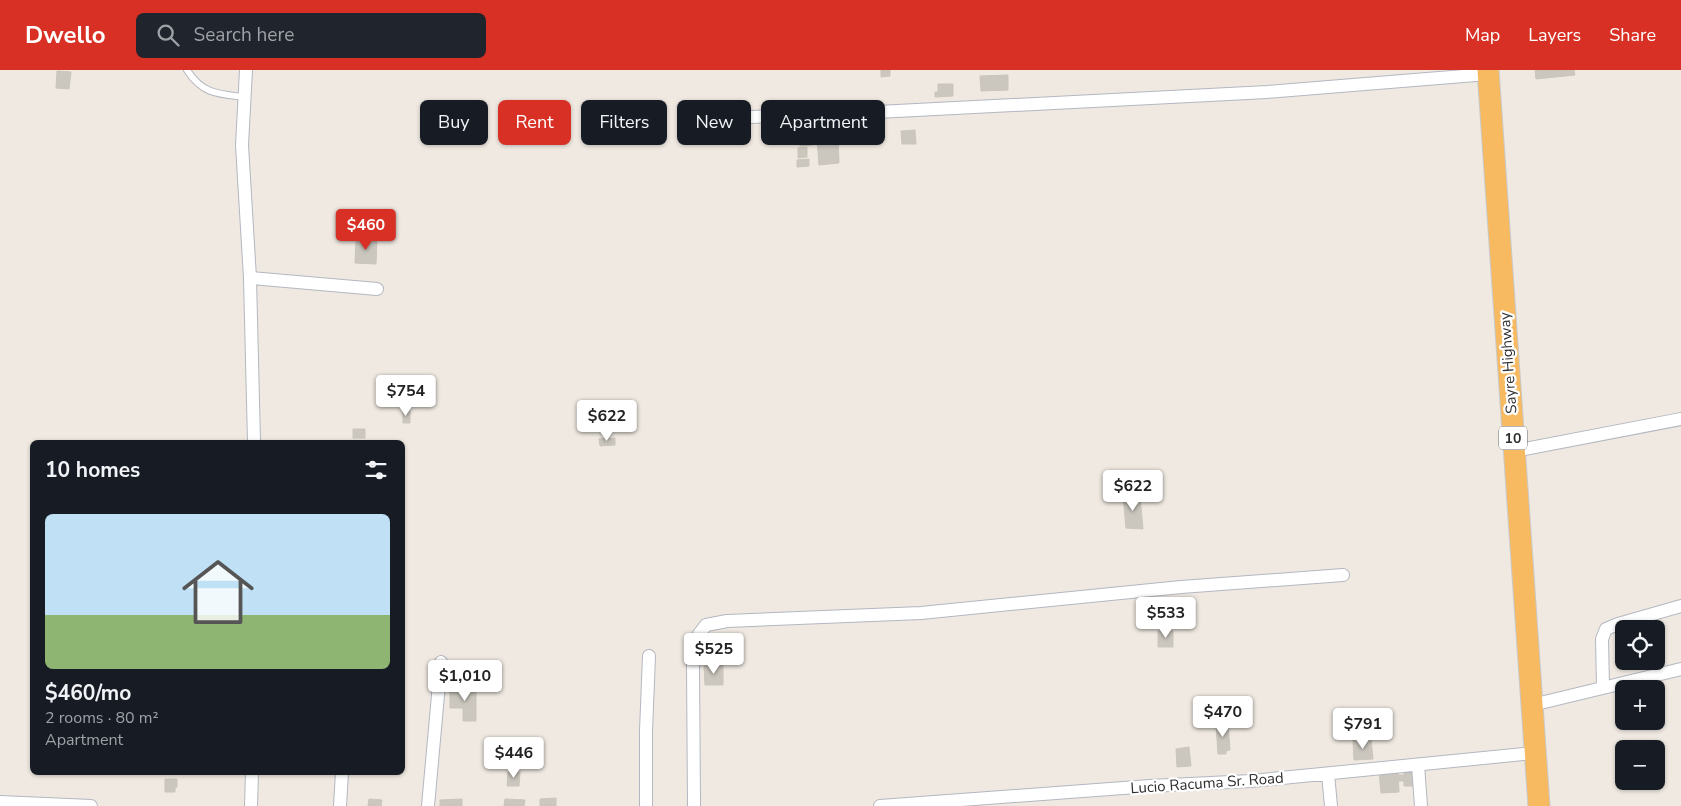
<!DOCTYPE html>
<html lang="en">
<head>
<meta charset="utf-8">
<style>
	body { margin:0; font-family:"Nunito Sans",sans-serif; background:#20242c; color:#f1f3f6; height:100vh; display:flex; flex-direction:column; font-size:19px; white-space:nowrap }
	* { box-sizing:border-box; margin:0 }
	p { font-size:16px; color:#9ea1a6 }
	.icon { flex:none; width:28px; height:28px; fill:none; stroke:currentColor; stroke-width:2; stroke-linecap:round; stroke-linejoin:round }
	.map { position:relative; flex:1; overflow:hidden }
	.panel { position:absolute; left:30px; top:370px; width:375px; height:335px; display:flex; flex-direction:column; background:#171b24; border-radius:8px; box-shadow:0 1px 4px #0004 }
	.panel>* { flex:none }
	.guide { position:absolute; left:420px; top:30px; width:475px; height:45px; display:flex; gap:10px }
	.fabs { position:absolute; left:1615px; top:550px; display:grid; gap:10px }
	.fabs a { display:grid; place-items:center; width:50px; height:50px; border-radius:8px; background:#171b24; box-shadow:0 1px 4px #0004; font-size:25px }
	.price { position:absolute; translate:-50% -42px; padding:0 11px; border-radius:5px; background:#fff; color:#222; font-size:16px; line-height:32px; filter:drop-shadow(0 1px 2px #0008) }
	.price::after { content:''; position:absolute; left:50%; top:30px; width:15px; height:11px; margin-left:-8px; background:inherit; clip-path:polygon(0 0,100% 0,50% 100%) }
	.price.active { background:#d93025; color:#fff }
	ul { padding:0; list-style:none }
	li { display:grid; align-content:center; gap:10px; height:265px; padding:0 15px }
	li span { display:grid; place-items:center; height:155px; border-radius:8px; color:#555 }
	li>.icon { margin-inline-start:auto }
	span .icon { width:90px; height:90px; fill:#fffc; stroke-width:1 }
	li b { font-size:21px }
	h2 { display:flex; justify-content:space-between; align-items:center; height:60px; padding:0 15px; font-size:21px }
	.tag { padding:0 18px; border-radius:8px; background:#171b24; box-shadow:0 1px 4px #0004; font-size:18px; line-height:45px }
	.tag.active { background:#d93025; color:#fff }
	header { display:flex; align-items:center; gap:30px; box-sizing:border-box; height:70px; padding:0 25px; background:#d93025; color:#fff }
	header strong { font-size:24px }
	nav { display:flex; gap:28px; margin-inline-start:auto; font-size:18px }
	.search { width:350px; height:45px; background:#20242c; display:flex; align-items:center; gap:12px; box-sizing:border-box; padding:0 18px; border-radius:8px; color:#9ea1a6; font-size:19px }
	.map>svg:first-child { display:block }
</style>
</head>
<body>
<header>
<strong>Dwello</strong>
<div class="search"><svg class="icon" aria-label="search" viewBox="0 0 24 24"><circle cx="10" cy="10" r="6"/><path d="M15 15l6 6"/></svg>Search here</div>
<nav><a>Map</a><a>Layers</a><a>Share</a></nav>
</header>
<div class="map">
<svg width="1681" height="736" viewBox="0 0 1681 736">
	<rect width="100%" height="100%" fill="#efe9e1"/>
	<!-- building -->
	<path fill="#cbc7bf" stroke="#cbc5ba" d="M881 0H890V6L881 7Z
		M1535 0H1574L1575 5 1536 9Z
		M57 1 71 2 69 19 56 18Z
		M1008 5V20L981 21 980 6Z
		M938 14H953V26L935 27V22H938Z
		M841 52 842 62 830 63V53Z
		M811 56 813 75 800 76 799 57Z
		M915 60 916 74H902L901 61Z
		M838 67 839 93 819 95 817 69Z
		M807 77V87L798 88V78Z
		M809 89V96L797 97V90Z
		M356 168 377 169 376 194 355 193Z
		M403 340H410V353H403Z
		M353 359H365V368H353Z
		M615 368V375L600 376 599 369Z
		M1123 426H1140L1143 459 1126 458Z
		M1158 561H1173V577H1158Z
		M723 595V615H705L704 596Z
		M450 617H476V651H463V638H450Z
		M1228 653 1230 680 1226 681V684H1218L1216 654Z
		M1371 669 1373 689 1354 690 1353 670Z
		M1189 677 1191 696 1177 697 1176 679Z
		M1414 699 1415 716H1404V711H1399V705H1404V700Z
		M1398 701 1399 722 1381 723 1379 702Z
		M508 702H520L519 716H507Z
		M165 709H177V717L175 718V722H165Z
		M556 728V736H540V729Z
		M369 729 382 730 381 736H368Z
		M462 729V736H440V730Z
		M505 729 525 730 524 736H504Z"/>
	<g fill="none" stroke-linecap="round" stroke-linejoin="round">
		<!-- service casing -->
		<g stroke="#b4b7c1" stroke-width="8">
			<path id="service" d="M187 0C202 24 218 24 244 27"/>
		</g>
		<!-- minor casing -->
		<g stroke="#b4b7c1" stroke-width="14">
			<path id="minor" d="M246 0 242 75 250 208 254 372
				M701 49 858 43 1267 22 1488 4
				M250 208 377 219
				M1514 381 1681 349
				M1603 617 1602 569 1606 559 1618 554 1681 536
				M1532 635 1681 599
				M1418 695 1421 736
				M1328 704 1331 736
				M0 732 91 736
				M251 736 252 702
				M340 736 342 702
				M428 736 441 592
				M646 736V661L649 586
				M694 736 693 596 699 564 706 555 727 551 921 543 1181 517 1343 505
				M880 736 1150 716 1251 711 1534 683"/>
		</g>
		<!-- trunk casing -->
		<g stroke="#c9c9c9" stroke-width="23">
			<path id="trunk" d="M1488 0 1539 736"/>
		</g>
		<!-- service -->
		<use href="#service" stroke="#fff" stroke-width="6"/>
		<!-- minor -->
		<use href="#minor" stroke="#fff" stroke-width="12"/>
		<!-- trunk -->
		<use href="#trunk" stroke="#f8ba60" stroke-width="21"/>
	</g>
	<g text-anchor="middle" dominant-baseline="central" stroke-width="4.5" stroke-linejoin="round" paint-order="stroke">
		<!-- shield labels -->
		<rect fill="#fff" stroke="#6d6d6d" stroke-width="1" x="1499" y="356.5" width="28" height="23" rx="4"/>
		<g font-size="14" font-weight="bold" fill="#2e2e2e">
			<text x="1513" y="368">10</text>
		</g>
		<!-- street labels -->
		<g font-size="15" fill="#2e2e2e" stroke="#fff">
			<text transform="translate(1508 293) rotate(-94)">Sayre Highway</text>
			<text transform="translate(1207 713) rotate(-4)">Lucio Racuma Sr. Road</text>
		</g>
	</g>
</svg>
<div class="fabs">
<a><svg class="icon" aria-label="locate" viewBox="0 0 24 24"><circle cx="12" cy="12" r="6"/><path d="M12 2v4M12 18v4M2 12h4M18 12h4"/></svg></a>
<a>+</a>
<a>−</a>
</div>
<b class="price active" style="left:366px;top:181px">$460</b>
<b class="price" style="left:406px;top:347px">$754</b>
<b class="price" style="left:607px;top:372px">$622</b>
<b class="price" style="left:1133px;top:442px">$622</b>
<b class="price" style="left:1166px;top:569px">$533</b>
<b class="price" style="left:714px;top:605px">$525</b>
<b class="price" style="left:465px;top:632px">$1,010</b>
<b class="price" style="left:1223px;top:668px">$470</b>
<b class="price" style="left:1363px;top:680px">$791</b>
<b class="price" style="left:514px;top:709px">$446</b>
<div class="guide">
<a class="tag">Buy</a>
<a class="tag active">Rent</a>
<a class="tag">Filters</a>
<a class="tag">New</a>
<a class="tag">Apartment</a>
</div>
<section class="panel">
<h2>10 homes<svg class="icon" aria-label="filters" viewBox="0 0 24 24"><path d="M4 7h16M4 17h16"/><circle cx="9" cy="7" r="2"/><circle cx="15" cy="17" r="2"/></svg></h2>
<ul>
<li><span style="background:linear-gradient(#bfe0f5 65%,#8fb573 0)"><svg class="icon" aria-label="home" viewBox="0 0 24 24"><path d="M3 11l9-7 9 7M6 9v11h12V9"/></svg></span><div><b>$460/mo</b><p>2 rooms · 80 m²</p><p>Apartment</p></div></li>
</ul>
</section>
</div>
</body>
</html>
